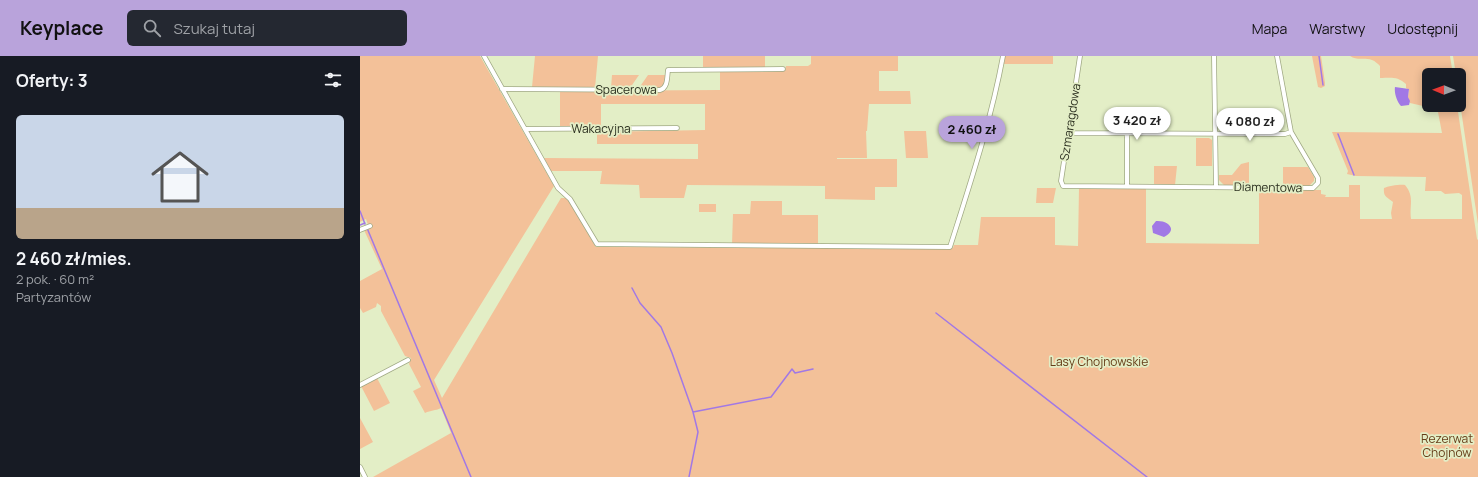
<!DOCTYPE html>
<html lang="pl">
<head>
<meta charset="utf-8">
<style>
	body { margin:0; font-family:Manrope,sans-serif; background:#242831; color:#f1f3f6; height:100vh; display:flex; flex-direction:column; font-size:15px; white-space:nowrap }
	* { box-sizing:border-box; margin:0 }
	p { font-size:13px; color:#9ea1a6 }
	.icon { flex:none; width:22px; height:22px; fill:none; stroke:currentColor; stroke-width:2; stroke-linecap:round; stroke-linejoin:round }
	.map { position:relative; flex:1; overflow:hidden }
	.sheet { display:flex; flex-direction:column; background:#171b24; width:360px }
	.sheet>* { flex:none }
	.needle { width:26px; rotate:271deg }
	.tools { position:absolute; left:1062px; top:12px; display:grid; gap:8px }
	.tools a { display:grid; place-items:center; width:44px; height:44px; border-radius:6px; background:#171b24; box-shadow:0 2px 10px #0003; font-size:20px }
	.price { position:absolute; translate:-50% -34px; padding:0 9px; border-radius:14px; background:#fff; color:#222; font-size:13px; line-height:26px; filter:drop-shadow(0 1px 2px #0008) }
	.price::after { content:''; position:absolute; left:50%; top:24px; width:12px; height:9px; margin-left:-6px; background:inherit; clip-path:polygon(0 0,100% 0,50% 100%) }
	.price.on { background:#b9a3db; color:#111 }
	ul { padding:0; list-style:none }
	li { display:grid; align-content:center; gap:8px; height:212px; padding:0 16px }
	li span { display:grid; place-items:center; height:124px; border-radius:6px; color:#555 }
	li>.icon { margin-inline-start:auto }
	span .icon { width:72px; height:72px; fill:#fffc; stroke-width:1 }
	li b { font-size:17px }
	h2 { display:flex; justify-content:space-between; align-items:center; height:48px; padding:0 16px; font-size:17px }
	header { display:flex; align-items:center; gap:24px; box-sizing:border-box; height:56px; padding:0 20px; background:#b9a3db; color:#111 }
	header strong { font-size:19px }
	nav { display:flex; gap:22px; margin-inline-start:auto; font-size:14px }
	.search { width:280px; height:36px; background:#242831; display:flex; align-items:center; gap:10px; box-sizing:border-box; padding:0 14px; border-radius:6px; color:#9ea1a6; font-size:15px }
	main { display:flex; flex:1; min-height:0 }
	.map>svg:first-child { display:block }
</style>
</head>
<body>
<header>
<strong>Keyplace</strong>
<div class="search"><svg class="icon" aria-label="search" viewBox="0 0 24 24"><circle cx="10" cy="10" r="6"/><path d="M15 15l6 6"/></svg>Szukaj tutaj</div>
<nav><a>Mapa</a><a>Warstwy</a><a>Udostępnij</a></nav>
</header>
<main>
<section class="sheet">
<h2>Oferty: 3<svg class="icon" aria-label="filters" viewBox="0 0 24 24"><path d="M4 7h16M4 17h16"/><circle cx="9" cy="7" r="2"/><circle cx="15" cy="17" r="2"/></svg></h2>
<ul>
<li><span style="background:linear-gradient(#c9d6e8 75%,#b9a48a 0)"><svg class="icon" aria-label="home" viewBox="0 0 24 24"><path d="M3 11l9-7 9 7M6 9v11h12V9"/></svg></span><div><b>2 460 zł/mies.</b><p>2 pok. · 60 m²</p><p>Partyzantów</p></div></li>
</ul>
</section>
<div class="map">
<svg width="1118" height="421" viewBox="0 0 1118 421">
	<rect width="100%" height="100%" fill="#e3eec6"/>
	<!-- green -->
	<path fill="#f3c199" d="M0 0H120L194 130 74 324 82 342 201 142H207L236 191 593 192 594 189H618L621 161H695V189L718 190 719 132 786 133V187L899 188V134H961V138L966 139 965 141H989V129H1000V163H1032L1031 157 1033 146C1027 141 1023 141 1024 132 1028 130 1041 128 1045 129 1055 141 1049 149 1051 163H1102V139L1099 137 1085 138 1081 135H1065L1066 121 996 120 987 118 988 115 972 76 1082 77 1078 56 1076 53 1050 47 1048 41 1049 34 1046 32V28C1037 20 1031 22 1020 22V10C1018 8 1015 5 1012 4 1004 1 997 5 990 0H1090L1093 19H1069V49H1097L1117 183 1118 184V421H13L91 377 81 352C75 355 71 354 65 357L53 335 61 331 49 308 51 302 45 300 21 255V250L17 247 16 251 3 257 0 252V225L22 213 4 174 9 172 6 163 0 166Z
		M175 0H238L235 32 172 31Z
		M343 0H405V11H343Z
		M451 0H538V15H519V35H550L551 48H509L507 75H506L507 102H477V103H537V131H515V144L465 143V130L327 129 324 142H280L279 129 240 128 242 115H191L184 102 338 103V88H237V76L345 74V48H241V70H200V35L360 34V16L425 15 426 10H448L451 8Z
		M645 0H693V8H644Z
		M952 0H961L965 27V30L961 32 958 31Z
		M1093 0H1118V168L1099 40V19H1096Z
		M252 19H279L270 32H251Z
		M288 19H305L304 29 301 32H279Z
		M544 75H566L568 102H546Z
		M836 82H849L852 84V110H836Z
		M889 106V129H864L859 124V119H872L881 108Z
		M794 110H817L815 129H794Z
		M923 111H948L954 121V125L949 130H923Z
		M677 132H696L693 147H676Z
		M391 145H422V159H458V188H372L373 158H390Z
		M339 148H356V156H339Z
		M17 322 30 347 14 355 1 330Z
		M0 362 13 386 0 393Z"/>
	<!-- water -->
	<path fill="#a178e5" d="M1035 31 1049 33 1048 41 1050 45 1049 49 1041 50C1037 46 1034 37 1035 31Z
		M796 165C807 164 819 173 804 181L793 177 792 170Z"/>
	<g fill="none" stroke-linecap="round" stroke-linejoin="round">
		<!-- stream -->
		<path stroke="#a178e5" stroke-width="1.5" d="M959 0 963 29
			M978 78 994 119
			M0 155 5 168
			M0 169 5 167
			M7 172 111 421
			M272 232 280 247 301 271 312 297 333 356 338 376 329 421
			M576 257 787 421
			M333 356 411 341 432 313 435 317 453 313"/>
		<!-- minor casing -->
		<g stroke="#a0a984" stroke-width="5.5">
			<path id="minor" d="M124 0 198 132 210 143 237 188 590 191C610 128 631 65 643 0
				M720 0 701 125 703 130 953 132 958 127V122L931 76 917 0
				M854 0 856 131
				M142 33 300 34C308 32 307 21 308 14L423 13
				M165 73 317 72
				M708 77 925 78 931 76
				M767 130V77
				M0 174 10 170
				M0 329 48 304
				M0 411 5 421"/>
		</g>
		<!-- minor -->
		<use href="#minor" stroke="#fff" stroke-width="4"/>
	</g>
	<g text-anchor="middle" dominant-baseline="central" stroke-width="3.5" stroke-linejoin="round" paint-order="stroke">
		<!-- street labels -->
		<g font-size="12" fill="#2c3020" stroke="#e3eec6">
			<text x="266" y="33">Spacerowa</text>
			<text transform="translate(710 66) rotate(-81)">Szmaragdowa</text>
			<text x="241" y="72">Wakacyjna</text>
			<text transform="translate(908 131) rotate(1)">Diamentowa</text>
		</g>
		<!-- park labels -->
		<g font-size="12" fill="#663d18" stroke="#e3eec6">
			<text x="739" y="305">Lasy Chojnowskie</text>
			<text x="1087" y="382">Rezerwat<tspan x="1087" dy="14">Chojnów</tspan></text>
		</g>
	</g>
</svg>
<div class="tools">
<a><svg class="needle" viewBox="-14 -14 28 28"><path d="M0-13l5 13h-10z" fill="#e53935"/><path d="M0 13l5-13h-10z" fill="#9ea1a6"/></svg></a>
</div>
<b class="price" style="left:777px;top:85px">3 420 zł</b>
<b class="price" style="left:890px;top:86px">4 080 zł</b>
<b class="price on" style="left:612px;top:94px">2 460 zł</b>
</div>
</main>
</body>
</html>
